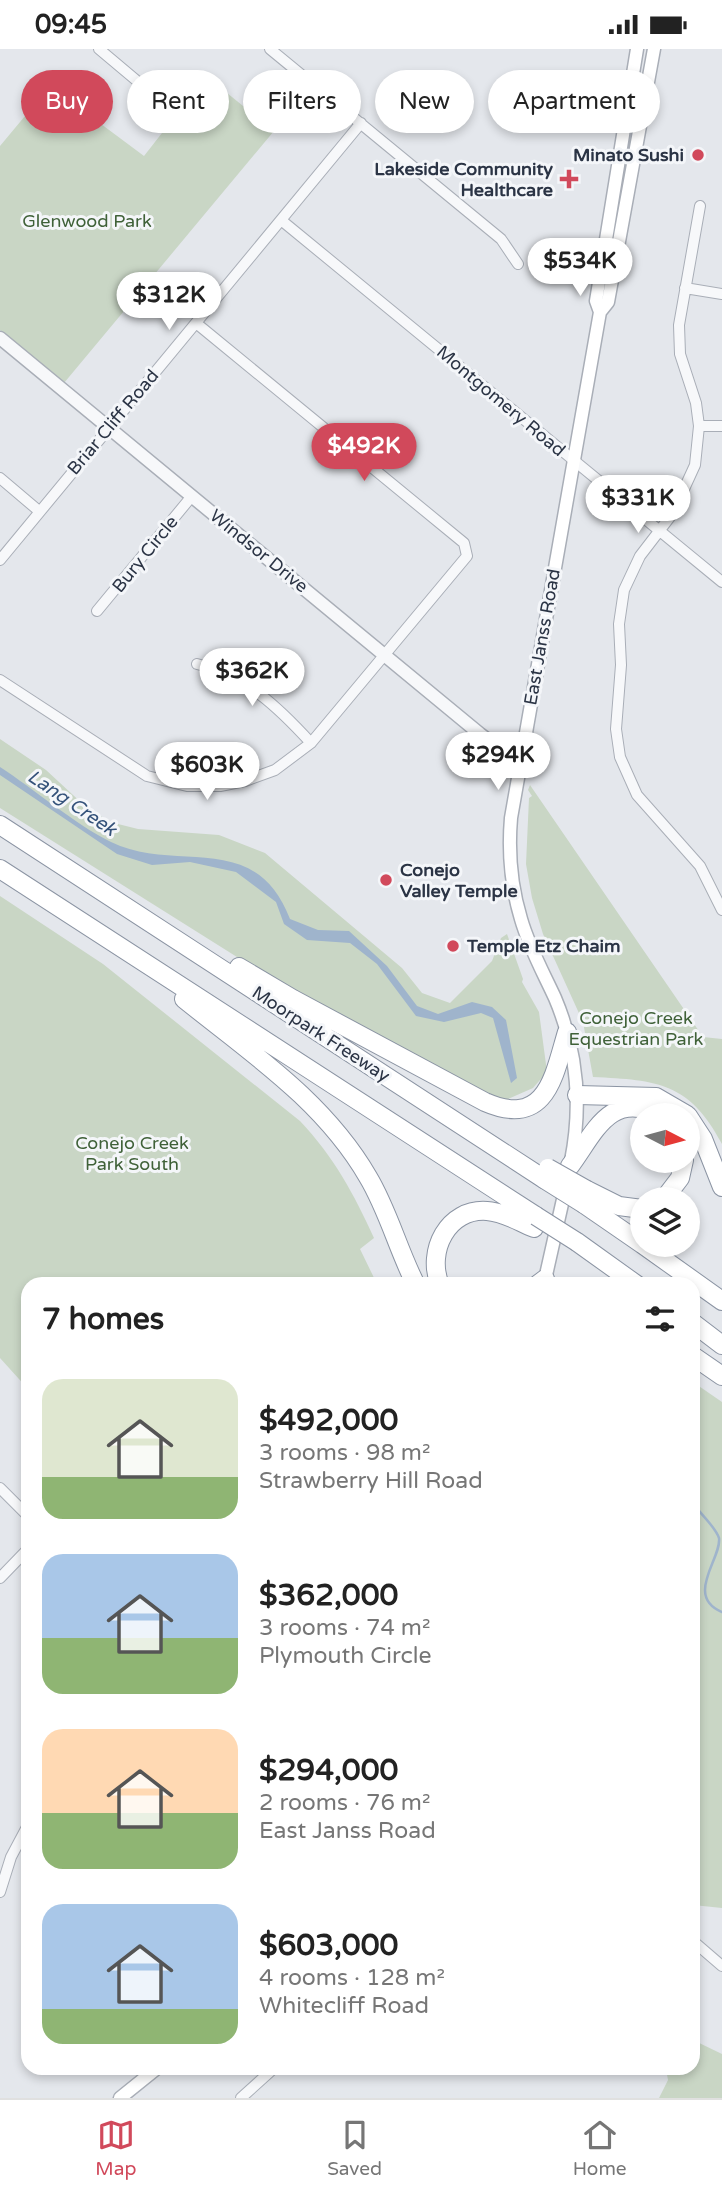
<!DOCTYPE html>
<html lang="en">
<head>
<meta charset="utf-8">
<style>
	body { margin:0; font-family:"Varela Round",sans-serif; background:#f2f2f2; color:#222; height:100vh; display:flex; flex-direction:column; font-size:26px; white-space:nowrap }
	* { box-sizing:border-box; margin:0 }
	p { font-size:23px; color:#767676 }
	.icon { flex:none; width:38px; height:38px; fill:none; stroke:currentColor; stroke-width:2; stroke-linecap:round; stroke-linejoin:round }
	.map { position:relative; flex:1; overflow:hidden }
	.side { position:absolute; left:21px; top:1228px; width:679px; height:798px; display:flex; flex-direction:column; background:#fff; border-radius:21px; box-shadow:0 4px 10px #0003 }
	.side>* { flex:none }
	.guide { position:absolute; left:21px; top:21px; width:681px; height:63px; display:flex; gap:14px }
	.needle { width:46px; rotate:96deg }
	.buttons { position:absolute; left:630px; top:1054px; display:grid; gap:14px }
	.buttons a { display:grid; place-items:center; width:70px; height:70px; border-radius:50%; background:#fff; box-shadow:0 4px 10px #0003; font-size:35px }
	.price { position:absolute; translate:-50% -60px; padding:0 16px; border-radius:24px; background:#fff; color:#222; font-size:23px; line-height:46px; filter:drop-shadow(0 2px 4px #0008) }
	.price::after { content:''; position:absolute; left:50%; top:42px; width:21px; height:16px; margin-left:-10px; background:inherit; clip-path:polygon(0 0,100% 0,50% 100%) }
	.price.current { background:#d1495b; color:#fff }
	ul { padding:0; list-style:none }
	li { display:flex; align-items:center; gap:21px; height:175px; padding:0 21px }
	li span { display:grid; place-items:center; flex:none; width:196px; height:140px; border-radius:21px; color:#555 }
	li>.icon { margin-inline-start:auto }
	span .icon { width:84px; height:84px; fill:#fffc; stroke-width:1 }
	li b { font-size:30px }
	h2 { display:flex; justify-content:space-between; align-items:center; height:84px; padding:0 21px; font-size:30px }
	.pill { padding:0 24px; border-radius:32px; background:#fff; box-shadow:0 4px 10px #0003; font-size:24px; line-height:63px }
	.pill.current { background:#d1495b; color:#fff }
	.status { display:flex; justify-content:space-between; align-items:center; height:49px; padding:0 35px; background:#fff; direction:ltr }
	.status svg { height:19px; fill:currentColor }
	.tabs { display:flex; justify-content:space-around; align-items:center; height:98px; border-top:2px solid #e0e0e0; background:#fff; font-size:19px; color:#767676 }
	.tabs a { display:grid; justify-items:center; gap:4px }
	.tabs .current { color:#d1495b }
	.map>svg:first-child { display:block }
</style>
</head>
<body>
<div class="status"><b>09:45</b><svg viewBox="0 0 49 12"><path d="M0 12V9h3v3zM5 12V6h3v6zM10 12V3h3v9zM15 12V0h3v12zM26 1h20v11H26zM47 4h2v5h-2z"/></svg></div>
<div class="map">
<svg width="722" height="2049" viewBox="0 0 722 2049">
	<rect width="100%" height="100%" fill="#e4e7ec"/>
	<!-- green -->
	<path fill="#c9d6c5" d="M200 22 274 82 64 334 0 281V97L50 37 144 107 162 84 176 53Z
		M0 690 46 721 86 758 110 773 138 780 219 786 265 804 402 919 422 944 450 954 492 912 501 889 507 885 523 930 522 933 539 963 547 1023 533 1039 499 1054 237 908 0 759Z
		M530 736 703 988 722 990V1095C690 1034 658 1031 593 1028L583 973 543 885 532 849 526 815 529 749 532 747 528 741Z
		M0 847 103 915 300 1072C334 1108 354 1145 374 1189L360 1200 377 1235 28 1236V1340L0 1309Z
		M693 1333 722 1353V1859L693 1856Z
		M693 1991 722 2005V2049H659L668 2031 666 2020H693Z"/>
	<!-- water -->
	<path fill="#9fb4cc" d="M0 718C34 740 76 776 111 793 176 825 255 779 290 870L318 881 349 882 387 917 417 957 438 965 472 953 492 958 506 971 517 1029 511 1034 493 969 481 964 444 973 416 967 377 915 350 894 307 891 284 875 276 853 236 823 190 813 152 816 117 805 0 726Z"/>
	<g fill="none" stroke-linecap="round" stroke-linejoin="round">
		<!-- stream -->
		<path stroke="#9fb4cc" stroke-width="2.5" d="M693 1454C700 1465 715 1477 719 1489 722 1509 684 1547 722 1563"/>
		<!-- minor casing -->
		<g stroke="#a9aeb7" stroke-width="12">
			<path id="minor" d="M99 0 168 58 180 76
				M270 0 501 190 518 215
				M700 157 679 276 680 305 696 354 699 377 695 416 673 464 640 507 624 541 619 575 621 616 616 680 620 708 637 746 700 817 722 861
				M281 171 722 533
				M685 239 722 245
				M699 377H722
				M0 429 39 462
				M0 511 361 74
				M97 562 192 447
				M197 615C245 626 279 659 311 694
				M0 631 147 727 187 737H220L245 732 275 721 311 694 467 507 464 494 196 274
				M0 1439 28 1467
				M0 1529 28 1500
				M0 1843 11 1808 28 1776
				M693 1892 722 1917
				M241 2049 273 2020"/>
		</g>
		<!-- tertiary casing -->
		<g stroke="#a9aeb7" stroke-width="15">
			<path id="tertiary" d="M0 289 480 685 509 707 521 710"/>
		</g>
		<!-- secondary casing -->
		<g stroke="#a9aeb7" stroke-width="15">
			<path id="secondary" d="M600 263 596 252 637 0
				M571 1112C582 1057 577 1001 555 949 543 923 529 898 521 870 511 837 508 804 511 769L600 263 608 253 654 0
				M544 1235 566 1137
				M120 2049 156 2020"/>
		</g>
		<!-- motorway casing -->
		<g stroke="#8b94a3" stroke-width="20">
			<path id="motorway" d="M0 776 544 1130
				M0 820 536 1167
				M239 918 293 950 485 1053C547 1080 554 1026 567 983
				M184 950C251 1004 324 1052 368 1128 388 1161 398 1201 416 1236
				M577 1046 656 1048 687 1066
				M688 1067 703 1090 722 1138
				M570 1117C594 1085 610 1040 660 1066
				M587 1141 619 1157 642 1160
				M664 1150 680 1129 684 1111
				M584 1155 642 1195
				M577 1193 637 1236
				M642 1195 722 1252
				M440 1236C426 1202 448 1159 487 1162 504 1163 519 1173 534 1179
				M537 1236 545 1230
				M693 1274 722 1296
				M693 1307 722 1327"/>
		</g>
		<!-- minor -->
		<use href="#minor" stroke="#f7f8fa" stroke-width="10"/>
		<!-- tertiary -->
		<use href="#tertiary" stroke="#f7f8fa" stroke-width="12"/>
		<!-- secondary -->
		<use href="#secondary" stroke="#fff" stroke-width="12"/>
		<!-- motorway -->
		<use href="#motorway" stroke="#fff" stroke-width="18"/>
		<!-- motorway-bridge casing -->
		<g stroke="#8b94a3" stroke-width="20" stroke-linecap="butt">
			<path id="motorway-bridge" d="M548 1119 587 1141
				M544 1130 584 1155
				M536 1167 577 1193"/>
		</g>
		<!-- motorway-bridge -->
		<use href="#motorway-bridge" stroke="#fff" stroke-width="18"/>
	</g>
	<!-- markers -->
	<g fill="#d1495b" stroke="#f4f6f9" stroke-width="2.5">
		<circle cx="698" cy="106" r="7"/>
		<path d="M565.5 119.5h7v7h7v7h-7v7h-7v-7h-7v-7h7z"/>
		<circle cx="386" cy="831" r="7"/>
		<circle cx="453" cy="897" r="7"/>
	</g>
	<g text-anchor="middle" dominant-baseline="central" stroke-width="6" stroke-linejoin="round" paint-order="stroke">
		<!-- poi labels -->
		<g font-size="18" font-weight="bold" fill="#2b3445" stroke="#f4f6f9" text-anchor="end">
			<text x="684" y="106">Minato Sushi</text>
			<text x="553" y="120">Lakeside Community<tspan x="553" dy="21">Healthcare</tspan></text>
			<text x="400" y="821" text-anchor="start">Conejo<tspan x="400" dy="21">Valley Temple</tspan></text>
			<text x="467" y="897" text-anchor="start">Temple Etz Chaim</text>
		</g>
		<!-- park labels -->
		<g font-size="18" fill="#3f6138" stroke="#f4f6f9">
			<text x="87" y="172">Glenwood Park</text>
			<text x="636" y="969">Conejo Creek<tspan x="636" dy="21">Equestrian Park</tspan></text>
			<text x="132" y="1094">Conejo Creek<tspan x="132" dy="21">Park South</tspan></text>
		</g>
		<!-- street labels -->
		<g font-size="18" fill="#2b3445" stroke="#f4f6f9">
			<text transform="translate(501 352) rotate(40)">Montgomery Road</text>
			<text transform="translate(113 373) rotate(-50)">Briar Cliff Road</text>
			<text transform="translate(259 502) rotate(39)">Windsor Drive</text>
			<text transform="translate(145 505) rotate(-51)">Bury Circle</text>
			<text transform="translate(542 588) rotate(-80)">East Janss Road</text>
			<text transform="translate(321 985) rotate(33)">Moorpark Freeway</text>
		</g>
		<!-- water labels -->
		<g font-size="19" font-style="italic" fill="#34527a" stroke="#f4f6f9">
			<text transform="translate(72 754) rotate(34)">Lang Creek</text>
		</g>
	</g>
</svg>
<div class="buttons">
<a><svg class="needle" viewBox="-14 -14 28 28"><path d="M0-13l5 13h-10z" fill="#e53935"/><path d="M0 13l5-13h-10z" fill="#767676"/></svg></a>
<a><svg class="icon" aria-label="layers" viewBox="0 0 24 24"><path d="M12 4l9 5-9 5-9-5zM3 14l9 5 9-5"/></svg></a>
</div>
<b class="price" style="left:580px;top:249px">$534K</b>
<b class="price" style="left:169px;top:283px">$312K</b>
<b class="price current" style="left:364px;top:434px">$492K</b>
<b class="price" style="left:638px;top:486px">$331K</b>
<b class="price" style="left:252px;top:659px">$362K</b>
<b class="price" style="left:498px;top:743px">$294K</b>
<b class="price" style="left:207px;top:753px">$603K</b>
<div class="guide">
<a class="pill current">Buy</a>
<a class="pill">Rent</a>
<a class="pill">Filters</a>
<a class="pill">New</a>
<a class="pill">Apartment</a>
</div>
<section class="side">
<h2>7 homes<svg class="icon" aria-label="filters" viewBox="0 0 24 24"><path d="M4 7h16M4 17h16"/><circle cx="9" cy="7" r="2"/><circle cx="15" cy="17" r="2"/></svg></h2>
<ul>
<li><span style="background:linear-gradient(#dfe7d0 70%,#8fb573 0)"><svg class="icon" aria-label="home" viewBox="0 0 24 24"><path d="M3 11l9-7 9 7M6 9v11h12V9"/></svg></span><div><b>$492,000</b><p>3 rooms · 98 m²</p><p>Strawberry Hill Road</p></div></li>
<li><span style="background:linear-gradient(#a9c7e8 60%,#8fb573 0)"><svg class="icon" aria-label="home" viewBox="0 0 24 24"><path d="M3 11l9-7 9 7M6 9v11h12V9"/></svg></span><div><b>$362,000</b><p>3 rooms · 74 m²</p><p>Plymouth Circle</p></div></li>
<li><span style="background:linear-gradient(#ffd9b3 60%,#8fb573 0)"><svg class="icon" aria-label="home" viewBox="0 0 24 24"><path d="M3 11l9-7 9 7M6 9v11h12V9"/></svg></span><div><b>$294,000</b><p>2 rooms · 76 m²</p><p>East Janss Road</p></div></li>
<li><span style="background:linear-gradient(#a9c7e8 75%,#8fb573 0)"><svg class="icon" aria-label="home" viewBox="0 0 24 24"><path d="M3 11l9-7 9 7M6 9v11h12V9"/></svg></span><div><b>$603,000</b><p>4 rooms · 128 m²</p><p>Whitecliff Road</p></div></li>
</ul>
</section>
</div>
<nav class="tabs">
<a class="current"><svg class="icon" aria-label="map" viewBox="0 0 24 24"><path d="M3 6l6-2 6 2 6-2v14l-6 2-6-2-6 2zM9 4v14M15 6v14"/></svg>Map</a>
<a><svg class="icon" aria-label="saved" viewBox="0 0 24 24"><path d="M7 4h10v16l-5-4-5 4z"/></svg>Saved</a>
<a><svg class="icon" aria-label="home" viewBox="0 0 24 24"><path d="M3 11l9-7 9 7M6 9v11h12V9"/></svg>Home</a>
</nav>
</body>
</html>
